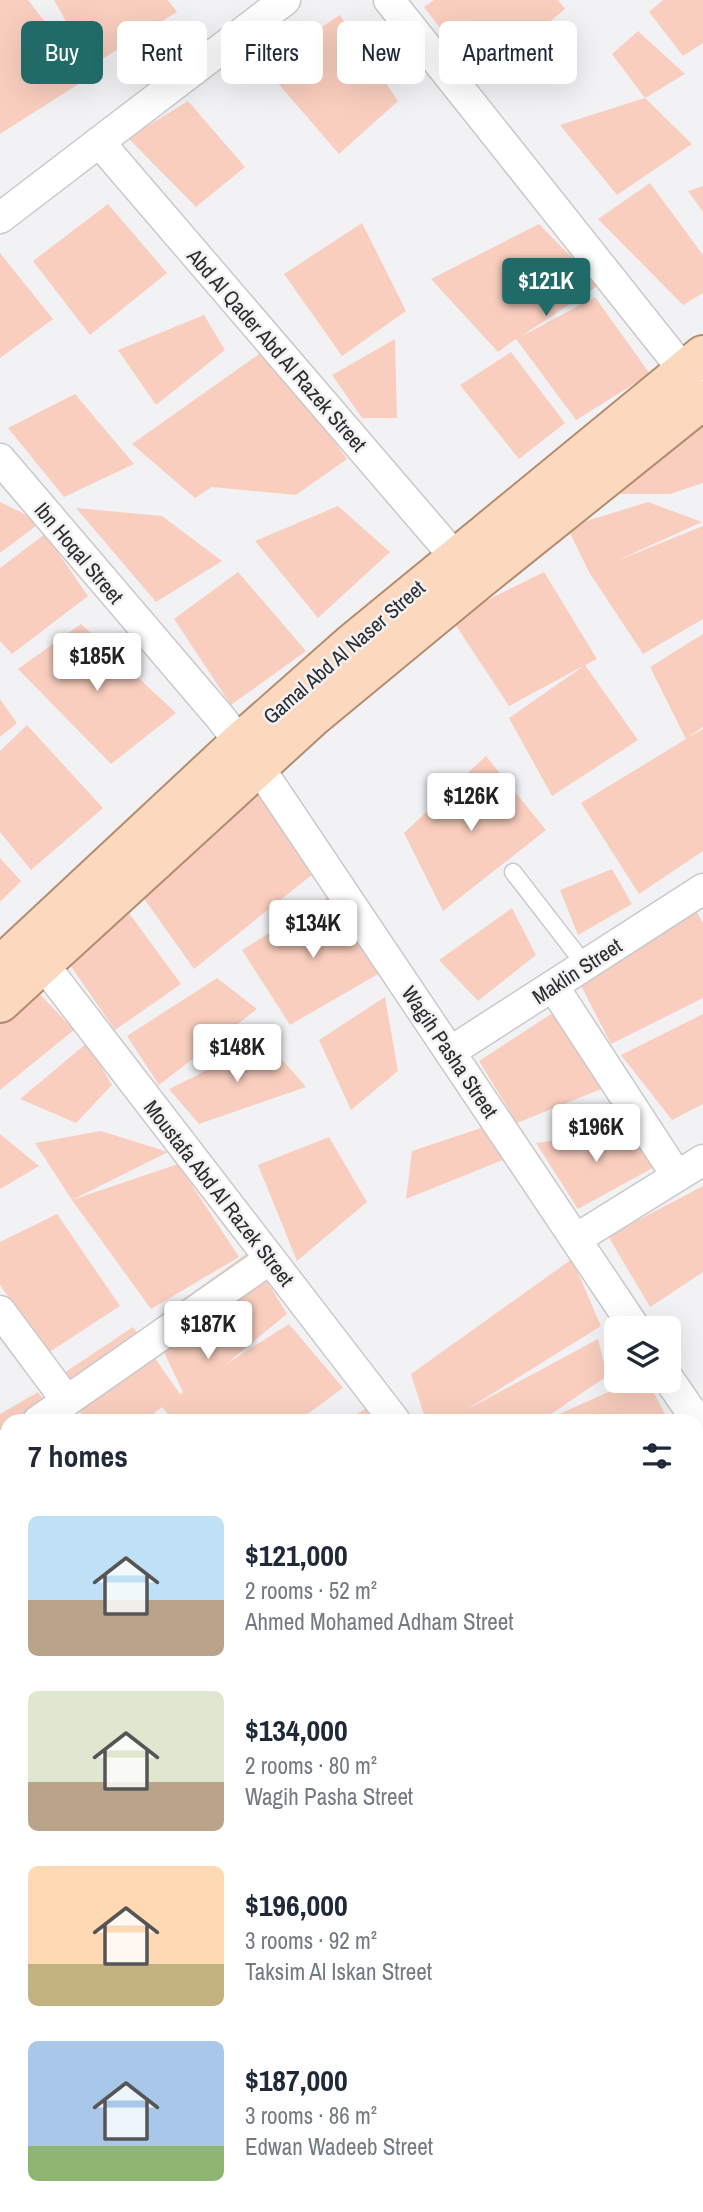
<!DOCTYPE html>
<html lang="en">
<head>
<meta charset="utf-8">
<style>
	body { margin:0; font-family:"Archivo Narrow",sans-serif; background:#f2f2f3; color:#1f2937; height:100vh; display:flex; flex-direction:column; font-size:26px; white-space:nowrap }
	* { box-sizing:border-box; margin:0 }
	p { font-size:23px; color:#747a83 }
	.icon { flex:none; width:38px; height:38px; fill:none; stroke:currentColor; stroke-width:2; stroke-linecap:round; stroke-linejoin:round }
	.map { position:relative; flex:1; overflow:hidden }
	.details { position:absolute; left:0px; top:1414px; width:704px; height:798px; display:flex; flex-direction:column; background:#fff; border-radius:21px 21px 0 0; box-shadow:0 7px 28px #0002 }
	.details>* { flex:none }
	.banner { position:absolute; left:21px; top:21px; width:662px; height:63px; display:flex; gap:14px }
	.buttons { position:absolute; left:604px; top:1316px; display:grid; gap:14px }
	.buttons a { display:grid; place-items:center; width:77px; height:77px; border-radius:10px; background:#fff; box-shadow:0 7px 28px #0002; font-size:35px }
	.price { position:absolute; translate:-50% -60px; padding:0 16px; border-radius:7px; background:#fff; color:#222; font-size:23px; line-height:46px; filter:drop-shadow(0 2px 4px #0008) }
	.price::after { content:''; position:absolute; left:50%; top:42px; width:21px; height:16px; margin-left:-10px; background:inherit; clip-path:polygon(0 0,100% 0,50% 100%) }
	.price.current { background:#206b67; color:#fff }
	ul { padding:0; list-style:none }
	li { display:flex; align-items:center; gap:21px; height:175px; padding:0 28px }
	li span { display:grid; place-items:center; flex:none; width:196px; height:140px; border-radius:10px; color:#555 }
	li>.icon { margin-inline-start:auto }
	span .icon { width:84px; height:84px; fill:#fffc; stroke-width:1 }
	li b { font-size:30px }
	h2 { display:flex; justify-content:space-between; align-items:center; height:84px; padding:0 28px; font-size:30px }
	.pill { padding:0 24px; border-radius:10px; background:#fff; box-shadow:0 7px 28px #0002; font-size:24px; line-height:63px }
	.pill.current { background:#206b67; color:#fff }
	.map>svg:first-child { display:block }
</style>
</head>
<body>
<div class="map">
<svg width="703" height="2212" viewBox="0 0 703 2212">
	<rect width="100%" height="100%" fill="#f2f2f5"/>
	<!-- building -->
	<path fill="#f9cebe" d="M0 0H28L88 78 0 134Z
		M54 0H168L177 12 91 66Z
		M434 0H558L565 9 480 80 424 7Z
		M663 0H703V43L683 56 649 12Z
		M340 15 398 101 339 154 263 66Z
		M638 31 685 74 645 98 612 54Z
		M645 98 692 144 617 195 560 125Z
		M188 101 245 167 196 207 128 138Z
		M650 183 703 255V293L683 305 598 219Z
		M703 186V212L688 191Z
		M108 204 167 273 90 335 33 261Z
		M362 223 406 311 342 356 284 274Z
		M539 224 599 285 520 337 595 297 650 374 576 420 516 339 498 352 431 279Z
		M0 253 53 319 0 358Z
		M204 315 225 350 156 405 118 350Z
		M395 339 397 418H362L332 375Z
		M265 350 318 419 347 459 296 495 212 487 195 498 132 444Z
		M511 352 565 423 519 459 460 385Z
		M75 394 134 464 64 497 8 428Z
		M703 423V483L670 494H612Z
		M0 502 41 522 0 553Z
		M648 502 702 522 614 562 703 526V619L643 654 589 572 567 527Z
		M338 506 390 552 318 618 255 541Z
		M76 508 162 516 222 561 156 602Z
		M45 534 88 596 12 654 0 641V568Z
		M238 572 306 651 231 705 174 619Z
		M544 572 597 659 585 665 638 740 552 796 509 718 585 665 509 706 451 618Z
		M81 624 176 713 111 764 18 669Z
		M703 634V727L687 738 703 729V851L639 894 581 803 686 739 650 667Z
		M0 699 17 723 0 737Z
		M27 725 103 808 31 870 0 832V751Z
		M486 756 546 830 443 911 404 833Z
		M257 788 318 870 194 969 140 893Z
		M0 858 21 881 0 902Z
		M612 869 632 904 578 935 560 890Z
		M333 894 385 970 290 1025 242 950Z
		M512 908 536 955 478 1001 439 960Z
		M696 911 703 923V998L611 1044 574 972Z
		M129 913 181 984 115 1030 70 965Z
		M217 978 257 1009 159 1085 127 1036Z
		M35 989 74 1030 0 1090V1013Z
		M385 997 398 1071 351 1110 319 1040Z
		M551 1014 616 1083 517 1123 479 1061Z
		M703 1014V1104L672 1120 621 1055Z
		M266 1041 306 1087 199 1124 169 1089Z
		M87 1043 112 1085 76 1123 20 1099Z
		M487 1126 503 1160 406 1199 412 1151Z
		M623 1130 658 1165 578 1209 536 1143Z
		M101 1131 168 1152 72 1200 178 1164 239 1257 151 1309 72 1200 35 1143Z
		M0 1134 39 1166 0 1189Z
		M329 1137 367 1202 297 1261 258 1165Z
		M703 1186V1272L650 1307 608 1236Z
		M57 1214 120 1306 48 1353 0 1285V1242Z
		M249 1252 287 1314 226 1364 289 1324 343 1388 298 1421H174L162 1407 144 1421H84L64 1373 133 1327 180 1394 183 1392 150 1323Z
		M572 1259 601 1326 466 1410 598 1339 607 1376 541 1421H459L457 1416 448 1421H426L411 1374Z
		M633 1381H648L667 1418 661 1421H549L548 1419Z
		M38 1392 58 1421H7V1511L0 1515V1414Z
		M367 1408 373 1421H344Z
		M696 1446 703 1454V1488L696 1492Z
		M703 1496V1554L696 1560V1499Z
		M7 1532V1684L0 1673V1537Z
		M703 1558V1610L696 1602V1563Z
		M703 1801V1866L696 1870V1805Z
		M7 1848V1951L0 1955V1851Z
		M703 1879V1941L696 1931V1884Z
		M7 1974V2062L0 2047V1978Z
		M0 2074 7 2085V2098L0 2101Z
		M7 2100V2128L0 2109V2101Z
		M703 2101V2177L696 2166V2104Z
		M7 2184V2205H77L80 2212H0V2188Z
		M113 2205H172L158 2212H118Z
		M198 2205H252L258 2212H185Z
		M293 2205H337L323 2212H298Z
		M407 2205H507L511 2212H409Z
		M543 2205H621L626 2212H547Z
		M631 2205H667L657 2212H636Z"/>
	<g fill="none" stroke-linecap="round" stroke-linejoin="round">
		<!-- service casing -->
		<g stroke="#c9c9cb" stroke-width="19">
			<path id="service" d="M513 872 585 965"/>
		</g>
		<!-- minor casing -->
		<g stroke="#c9c9cb" stroke-width="33">
			<path id="minor" d="M389 0 696 386
				M99 142 455 557
				M0 218 285 0
				M0 459 220 717 258 766 635 1328
				M43 964 395 1421
				M553 986 677 1176
				M450 1052 703 889
				M576 1239 703 1160
				M0 1311 67 1401
				M668 1378 703 1429
				M38 1421 270 1259
				M0 1448 7 1443
				M696 1647H703
				M696 1692 703 1691
				M696 1992 703 1987
				M696 2040 703 2048
				M524 2205 528 2212
				M42 2212 52 2205"/>
		</g>
		<!-- tertiary casing -->
		<g stroke="#c9c9cb" stroke-width="42">
			<path id="tertiary" d="M0 1758 7 1768
				M267 2205 271 2212"/>
		</g>
		<!-- primary casing -->
		<g stroke="#b28c6f" stroke-width="42">
			<path id="primary" d="M0 966 240 742 351 644 703 355
				M0 1003 314 716 475 583 703 400"/>
		</g>
		<!-- service -->
		<use href="#service" stroke="#fff" stroke-width="16"/>
		<!-- minor -->
		<use href="#minor" stroke="#fff" stroke-width="30"/>
		<!-- tertiary -->
		<use href="#tertiary" stroke="#fff" stroke-width="38"/>
		<!-- primary -->
		<use href="#primary" stroke="#fcd9be" stroke-width="38"/>
	</g>
	<g text-anchor="middle" dominant-baseline="central" stroke-width="5" stroke-linejoin="round" paint-order="stroke">
		<!-- street labels -->
		<g font-size="21" fill="#2c2c2d" stroke="#f2f2f5">
			<text transform="translate(277 350) rotate(49)">Abd Al Qader Abd Al Razek Street</text>
			<text transform="translate(79 553) rotate(50)">Ibn Hoqal Street</text>
			<text transform="translate(344 652) rotate(-41)">Gamal Abd Al Naser Street</text>
			<text transform="translate(577 971) rotate(-33)">Maklin Street</text>
			<text transform="translate(450 1052) rotate(56)">Wagih Pasha Street</text>
			<text transform="translate(219 1193) rotate(52)">Moustafa Abd Al Razek Street</text>
		</g>
	</g>
</svg>
<div class="buttons">
<a><svg class="icon" aria-label="layers" viewBox="0 0 24 24"><path d="M12 4l9 5-9 5-9-5zM3 14l9 5 9-5"/></svg></a>
</div>
<b class="price current" style="left:546px;top:318px">$121K</b>
<b class="price" style="left:97px;top:693px">$185K</b>
<b class="price" style="left:471px;top:833px">$126K</b>
<b class="price" style="left:313px;top:960px">$134K</b>
<b class="price" style="left:237px;top:1084px">$148K</b>
<b class="price" style="left:596px;top:1164px">$196K</b>
<b class="price" style="left:208px;top:1361px">$187K</b>
<div class="banner">
<a class="pill current">Buy</a>
<a class="pill">Rent</a>
<a class="pill">Filters</a>
<a class="pill">New</a>
<a class="pill">Apartment</a>
</div>
<section class="details">
<h2>7 homes<svg class="icon" aria-label="filters" viewBox="0 0 24 24"><path d="M4 7h16M4 17h16"/><circle cx="9" cy="7" r="2"/><circle cx="15" cy="17" r="2"/></svg></h2>
<ul>
<li><span style="background:linear-gradient(#bfe0f5 60%,#b9a48a 0)"><svg class="icon" aria-label="home" viewBox="0 0 24 24"><path d="M3 11l9-7 9 7M6 9v11h12V9"/></svg></span><div><b>$121,000</b><p>2 rooms · 52 m²</p><p>Ahmed Mohamed Adham Street</p></div></li>
<li><span style="background:linear-gradient(#dfe7d0 65%,#b9a48a 0)"><svg class="icon" aria-label="home" viewBox="0 0 24 24"><path d="M3 11l9-7 9 7M6 9v11h12V9"/></svg></span><div><b>$134,000</b><p>2 rooms · 80 m²</p><p>Wagih Pasha Street</p></div></li>
<li><span style="background:linear-gradient(#ffd9b3 70%,#c2b280 0)"><svg class="icon" aria-label="home" viewBox="0 0 24 24"><path d="M3 11l9-7 9 7M6 9v11h12V9"/></svg></span><div><b>$196,000</b><p>3 rooms · 92 m²</p><p>Taksim Al Iskan Street</p></div></li>
<li><span style="background:linear-gradient(#a9c7e8 75%,#8fb573 0)"><svg class="icon" aria-label="home" viewBox="0 0 24 24"><path d="M3 11l9-7 9 7M6 9v11h12V9"/></svg></span><div><b>$187,000</b><p>3 rooms · 86 m²</p><p>Edwan Wadeeb Street</p></div></li>
</ul>
</section>
</div>
</body>
</html>
